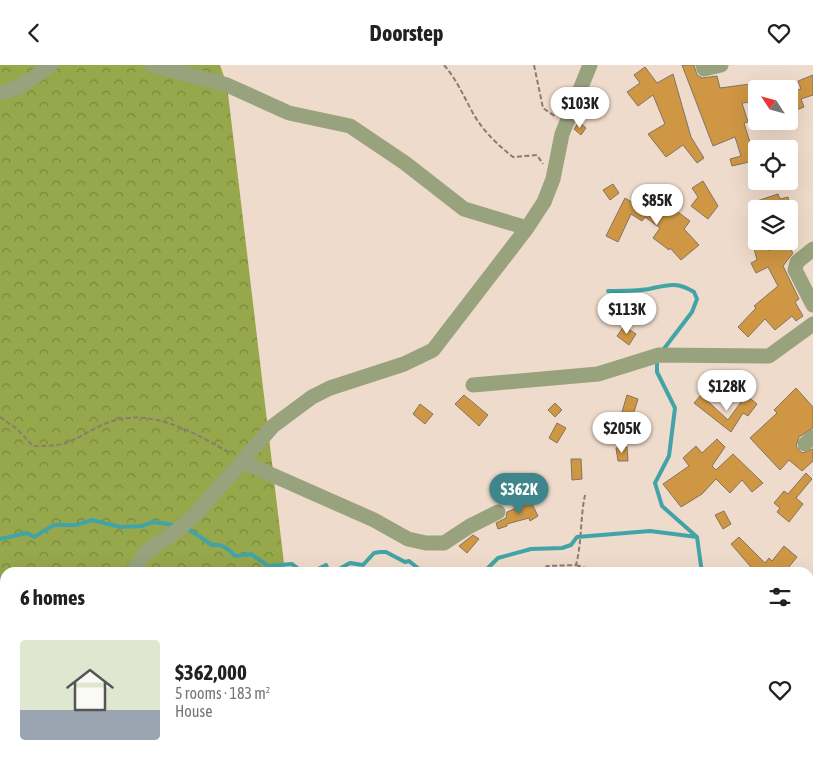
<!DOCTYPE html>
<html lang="en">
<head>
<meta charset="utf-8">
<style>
	body { margin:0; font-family:"Asap Condensed",sans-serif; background:#f2f2f2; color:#202124; height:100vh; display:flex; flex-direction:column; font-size:19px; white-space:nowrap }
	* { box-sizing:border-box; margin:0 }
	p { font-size:16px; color:#757577 }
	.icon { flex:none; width:28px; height:28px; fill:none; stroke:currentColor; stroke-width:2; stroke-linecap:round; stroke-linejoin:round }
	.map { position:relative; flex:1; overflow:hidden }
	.drawer { position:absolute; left:0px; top:502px; width:814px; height:196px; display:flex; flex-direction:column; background:#fff; border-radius:15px 15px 0 0; box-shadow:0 5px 20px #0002 }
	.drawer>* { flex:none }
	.needle { width:32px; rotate:306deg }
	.controls { position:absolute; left:748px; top:15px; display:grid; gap:10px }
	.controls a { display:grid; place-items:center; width:50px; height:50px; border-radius:5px; background:#fff; box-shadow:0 5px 20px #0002; font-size:25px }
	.price { position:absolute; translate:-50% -42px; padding:0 11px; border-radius:18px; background:#fff; color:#222; font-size:16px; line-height:32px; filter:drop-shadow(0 1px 2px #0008) }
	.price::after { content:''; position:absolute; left:50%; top:30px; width:15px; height:11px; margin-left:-8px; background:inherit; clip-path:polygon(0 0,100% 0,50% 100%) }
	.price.active { background:#3f868c; color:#fff }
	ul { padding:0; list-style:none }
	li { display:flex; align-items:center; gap:15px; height:125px; padding:0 20px }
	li+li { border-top:1px solid #e0e0e0 }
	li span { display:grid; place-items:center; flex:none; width:140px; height:100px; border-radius:5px; color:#555 }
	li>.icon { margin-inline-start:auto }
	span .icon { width:60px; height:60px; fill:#fffc; stroke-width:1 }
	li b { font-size:21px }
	h2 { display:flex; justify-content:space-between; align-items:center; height:60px; padding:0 20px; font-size:21px }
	header { display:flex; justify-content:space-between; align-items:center; height:65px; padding:0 20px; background:#fff; font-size:22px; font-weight:700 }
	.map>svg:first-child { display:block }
</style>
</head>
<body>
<header><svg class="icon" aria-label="back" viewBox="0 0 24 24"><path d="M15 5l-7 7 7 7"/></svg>Doorstep<svg class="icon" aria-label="heart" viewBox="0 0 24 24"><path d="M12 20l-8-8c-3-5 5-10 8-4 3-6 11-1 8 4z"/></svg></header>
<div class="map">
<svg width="813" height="698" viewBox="0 0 813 698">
	<defs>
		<pattern id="forest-crowns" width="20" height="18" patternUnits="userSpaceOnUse" patternTransform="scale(1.25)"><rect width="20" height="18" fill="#96a84b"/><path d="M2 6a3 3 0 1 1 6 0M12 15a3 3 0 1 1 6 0" fill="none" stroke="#7a883d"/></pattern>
	</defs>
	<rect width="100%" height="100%" fill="#efdbcb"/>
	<!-- forest -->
	<path fill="url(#forest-crowns)" d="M0 0H220L227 20 285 507 5 508V694H307L308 698H0Z"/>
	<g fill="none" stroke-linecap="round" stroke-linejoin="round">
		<!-- stream -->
		<path stroke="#42a4a6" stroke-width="4" d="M608 226C621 226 636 226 649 224 667 220 677 216 694 227L697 234 692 247 663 285
			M657 295V307L675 343 669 391 655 418 662 441 697 472 702 508
			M187 463 212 480C222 479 228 483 235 491L251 489 268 501 292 499 304 508
			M0 474 27 468 34 472 54 460H76L92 455 120 462 142 461 153 457 174 460
			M310 508 326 500 329 508
			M332 508 350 498 363 500 374 488 380 487H386L405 497 409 496 424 508
			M483 508 498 493 531 484 562 483 571 480 577 472 650 466 697 472
			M771 694 775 698"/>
	</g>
	<!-- building -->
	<path fill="#cf9643" stroke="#827463" d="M682 0H694L697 10 702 13 717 11 720 23 750 19 752 37 742 38 748 57 744 58 753 87 756 86V114H753L749 97 732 101 730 94 741 91 735 72 713 81Z
		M645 2 657 18 673 9 691 72 704 93 697 98 683 80 666 92 648 69 665 59 653 30 638 41 627 27 640 18 634 10Z
		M813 10V30L801 34 804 42 789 48V28L801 24 798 16Z
		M579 57 586 63 581 70 574 64Z
		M703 116 718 141 708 154 691 141 698 132 692 123Z
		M613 119 619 128 610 135 603 125Z
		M778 129 780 134 788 132 791 144H756L757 136Z
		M625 133 643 144 657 134 667 148 671 142 690 156 684 164 699 180 681 195 670 183 669 185 653 173 660 163 645 152 642 156 631 149 618 177 606 171Z
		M752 176H767L769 186 785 176 793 188 783 201 799 234 795 237 803 251 796 256 792 251 775 265 765 254 748 272 738 262 756 243 754 241 778 221 768 202 756 208 751 198 757 195Z
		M624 261 636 269 629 280 617 271Z
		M796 323 813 342V363L799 372 796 381 802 388 813 384V396L802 406 789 395 780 405 750 373 777 348 774 345Z
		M464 330 488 350 479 361 455 339Z
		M627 330 638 334 633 350 622 347Z
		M701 330 728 355 746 330 757 339 748 351 743 348 731 367 694 338Z
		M555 338 562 345 555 352 548 345Z
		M420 339 433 349 425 359 413 349Z
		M557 358 566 363 557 378 549 373Z
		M717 374 725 382 712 401 716 405 733 389 763 418 752 427 742 415 730 428 716 414 702 429 681 442 663 419 689 401 683 393 696 381 702 388Z
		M627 382 628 396H618L616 383Z
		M571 394H581L582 414 572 415Z
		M806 408 812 414 796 433 803 439 789 457 777 447 780 443 774 438 784 426 788 429Z
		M531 437 538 451 530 456 529 453 507 459V461L498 464 496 458 506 453 507 447Z
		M724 446 731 459 723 464 715 450Z
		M473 470 479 474 467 488 459 481Z
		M739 472 765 498 769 493 772 496 784 481 797 492 784 508H756L731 479Z"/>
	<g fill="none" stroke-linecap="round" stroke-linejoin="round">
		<!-- path -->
		<path stroke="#8a7c71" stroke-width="2" stroke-dasharray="5 2.5" stroke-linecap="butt" d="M444 0C457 15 464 32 474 50 484 67 498 80 513 92L537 90 543 99
			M534 0 543 43 556 52
			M0 352 17 364 33 381C46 381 60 381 71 376 85 370 98 360 113 356 152 343 198 369 231 389
			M576 500 601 508
			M540 508 547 501 576 500C582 477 580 454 585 430
			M475 694 490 698
			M510 694 514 698
			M679 698 681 694"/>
		<!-- minor -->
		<path stroke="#98a27c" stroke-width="15" d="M703 0 704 4 721 0
			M0 28C20 25 35 11 51 0
			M527 163 544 137 553 114 562 69 590 0
			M813 184 797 197 795 205 813 240
			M473 320 598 309 659 290 769 291 813 259
			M805 379 813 372
			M243 397 374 455 408 474 426 478H444L470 461 498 447
			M132 508 145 488 175 467 194 451 273 361 312 332 330 323 404 299 433 285 527 163 464 144 405 98 350 61 289 48 227 20 152 0
			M78 698 81 694"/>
	</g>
</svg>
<div class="controls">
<a><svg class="needle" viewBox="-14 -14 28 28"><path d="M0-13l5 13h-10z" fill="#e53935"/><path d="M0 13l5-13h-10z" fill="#757577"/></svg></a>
<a><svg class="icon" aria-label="locate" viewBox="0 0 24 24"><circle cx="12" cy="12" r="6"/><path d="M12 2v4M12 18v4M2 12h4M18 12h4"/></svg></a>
<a><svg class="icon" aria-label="layers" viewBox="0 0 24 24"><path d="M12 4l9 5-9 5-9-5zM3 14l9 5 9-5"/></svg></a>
</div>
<b class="price" style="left:580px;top:64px">$103K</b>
<b class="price" style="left:657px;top:161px">$85K</b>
<b class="price" style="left:627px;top:270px">$113K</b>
<b class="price" style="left:727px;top:347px">$128K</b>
<b class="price" style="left:622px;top:389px">$205K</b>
<b class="price active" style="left:519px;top:450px">$362K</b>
<section class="drawer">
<h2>6 homes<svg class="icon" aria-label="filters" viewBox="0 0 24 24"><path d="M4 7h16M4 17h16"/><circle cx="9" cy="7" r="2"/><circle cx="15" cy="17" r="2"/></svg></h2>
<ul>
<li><span style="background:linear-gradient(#dfe7d0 70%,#9aa5b1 0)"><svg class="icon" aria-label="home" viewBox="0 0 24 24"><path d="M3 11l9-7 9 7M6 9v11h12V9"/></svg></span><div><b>$362,000</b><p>5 rooms · 183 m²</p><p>House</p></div><svg class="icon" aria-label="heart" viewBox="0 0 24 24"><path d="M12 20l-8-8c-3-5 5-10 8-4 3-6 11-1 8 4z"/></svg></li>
</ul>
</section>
</div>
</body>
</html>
